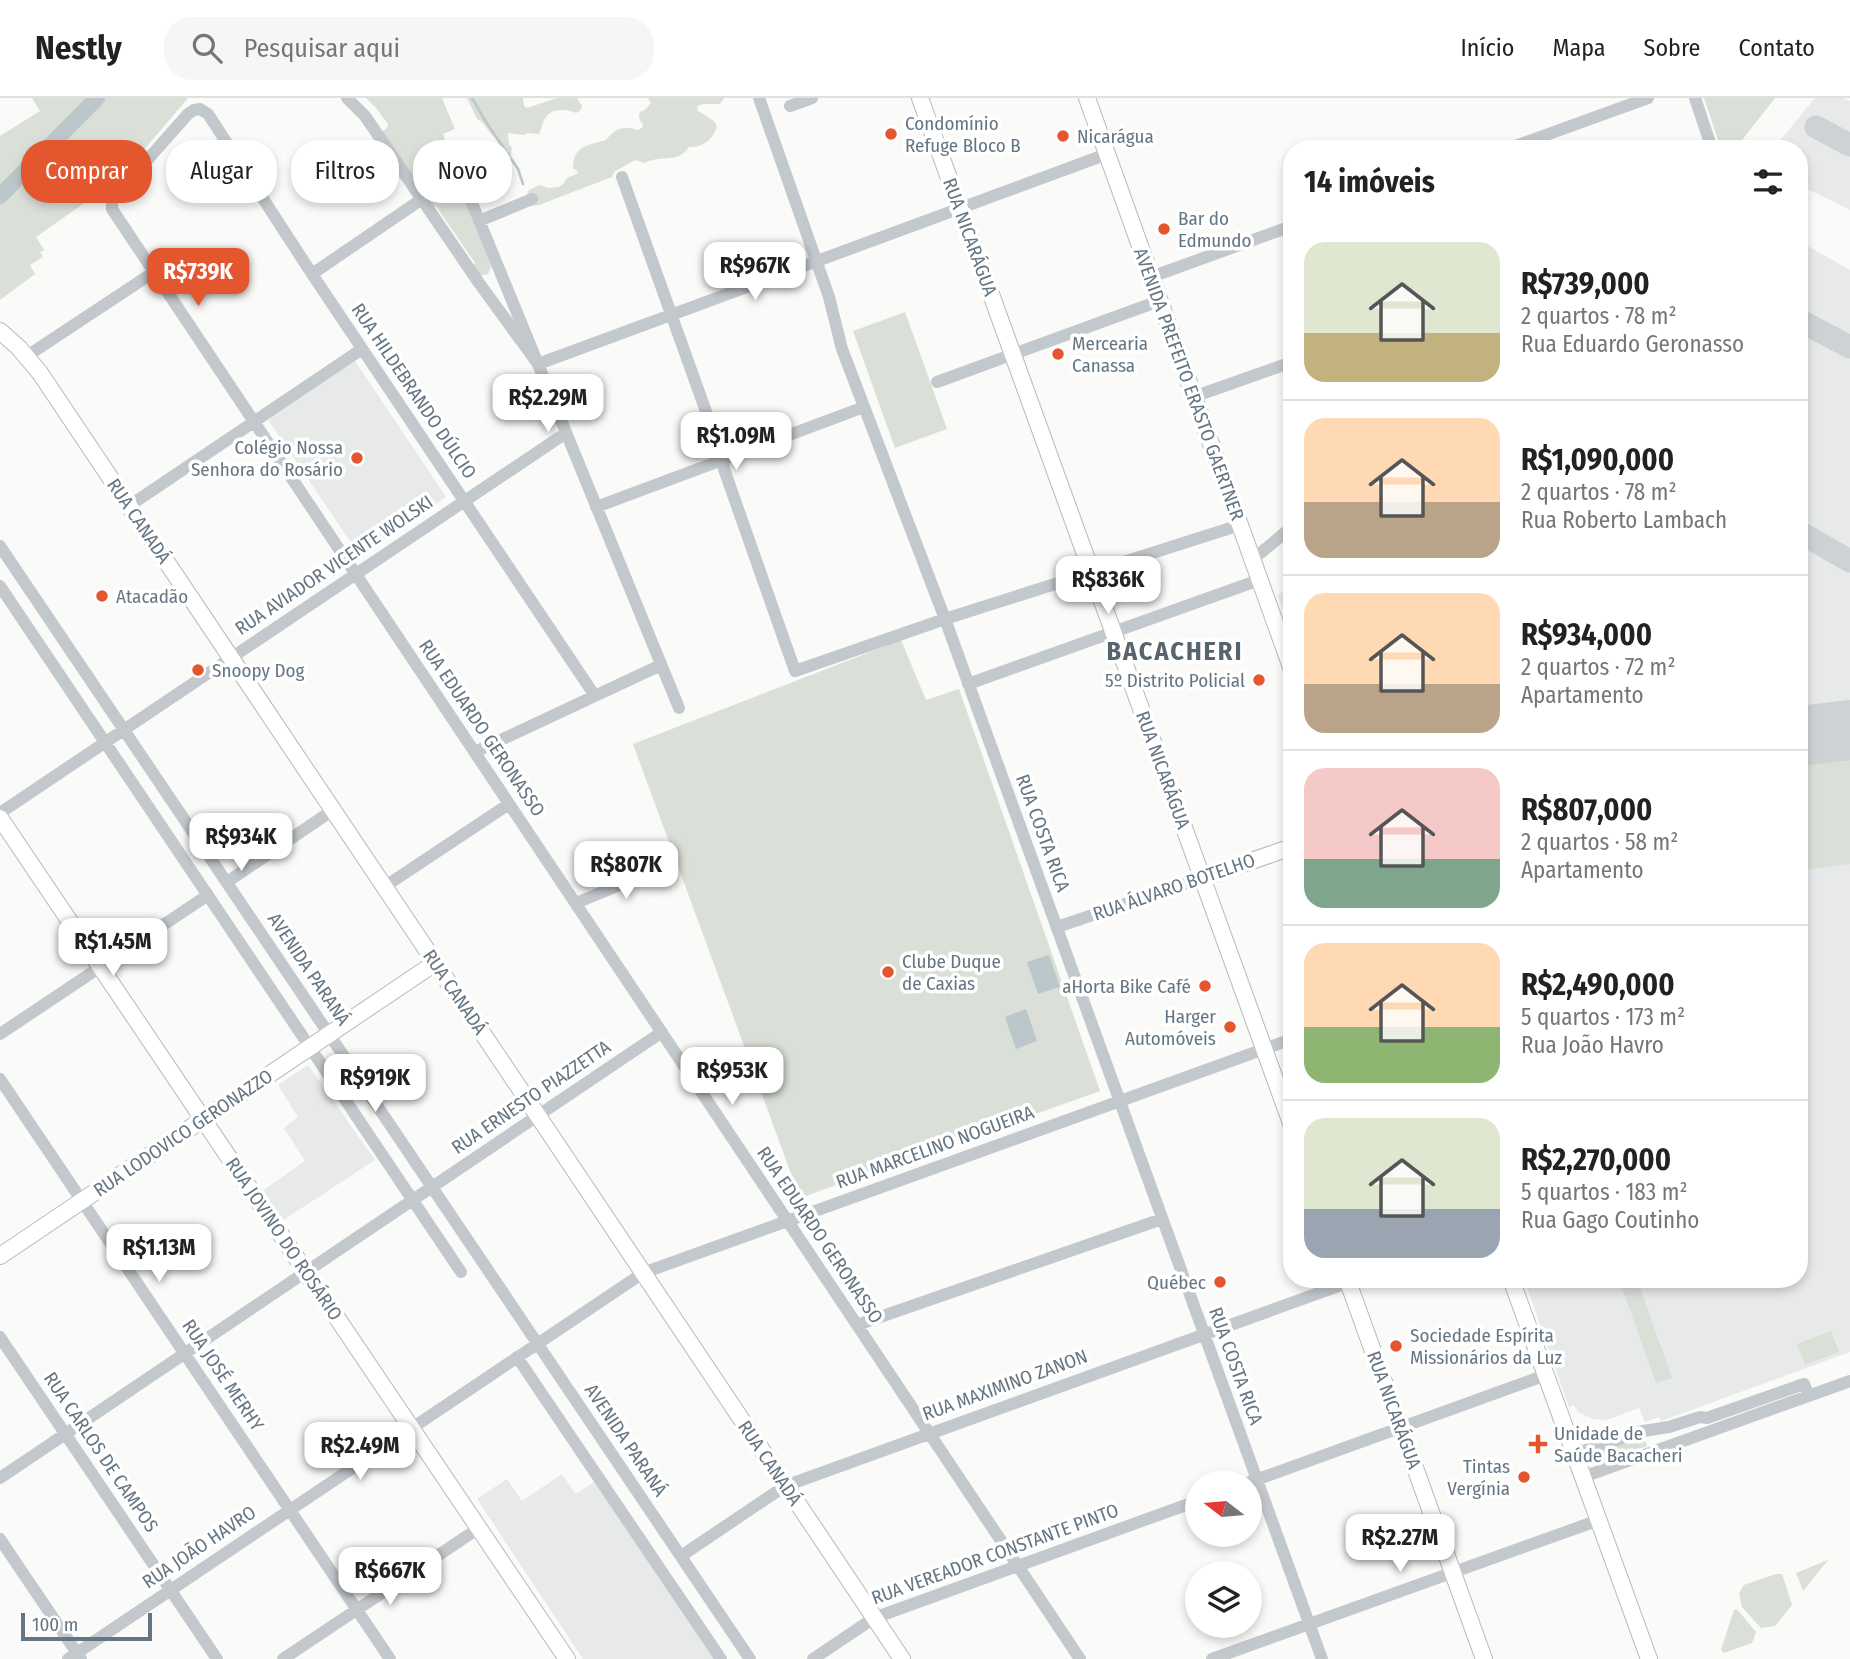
<!DOCTYPE html>
<html lang="pt">
<head>
<meta charset="utf-8">
<style>
	body { margin:0; font-family:"Fira Sans Condensed",sans-serif; background:#f6f6f6; color:#222; height:100vh; display:flex; flex-direction:column; font-size:26px; white-space:nowrap }
	* { box-sizing:border-box; margin:0 }
	p { font-size:23px; color:#767676 }
	.icon { flex:none; width:38px; height:38px; fill:none; stroke:currentColor; stroke-width:2; stroke-linecap:round; stroke-linejoin:round }
	.map { position:relative; flex:1; overflow:hidden }
	.panel { position:absolute; left:1283px; top:42px; width:525px; height:1148px; display:flex; flex-direction:column; background:#fff; border-radius:28px; box-shadow:0 4px 10px #0003 }
	.panel>* { flex:none }
	.banner { position:absolute; left:21px; top:42px; width:665px; height:63px; display:flex; gap:14px }
	.needle { width:46px; rotate:286deg }
	.fabs { position:absolute; left:1185px; top:1372px; display:grid; gap:14px }
	.fabs a { display:grid; place-items:center; width:77px; height:77px; border-radius:50%; background:#fff; box-shadow:0 4px 10px #0003; font-size:35px }
	.scale { position:absolute; left:21px; bottom:18px; width:131px; box-sizing:border-box; padding-left:7px; border:4px solid #657683; border-top:0; font-size:19px; line-height:24px; white-space:nowrap; color:#657683; -webkit-text-stroke:5px #fff; paint-order:stroke }
	.price { position:absolute; translate:-50% -60px; padding:0 16px; border-radius:14px; background:#fff; color:#222; font-size:23px; line-height:46px; filter:drop-shadow(0 2px 4px #0008) }
	.price::after { content:''; position:absolute; left:50%; top:42px; width:21px; height:16px; margin-left:-10px; background:inherit; clip-path:polygon(0 0,100% 0,50% 100%) }
	.price.on { background:#e4572e; color:#fff }
	ul { padding:0; list-style:none }
	li { display:flex; align-items:center; gap:21px; height:175px; padding:0 21px }
	li+li { border-top:2px solid #e0e0e0 }
	li span { display:grid; place-items:center; flex:none; width:196px; height:140px; border-radius:21px; color:#555 }
	li>.icon { margin-inline-start:auto }
	span .icon { width:84px; height:84px; fill:#fffc; stroke-width:1 }
	li b { font-size:30px }
	h2 { display:flex; justify-content:space-between; align-items:center; height:84px; padding:0 21px; font-size:30px }
	.pill { padding:0 24px; border-radius:28px; background:#fff; box-shadow:0 4px 10px #0003; font-size:24px; line-height:63px }
	.pill.on { background:#e4572e; color:#fff }
	header { display:flex; align-items:center; gap:42px; box-sizing:border-box; height:98px; padding:0 35px; background:#fff; border-bottom:2px solid #e0e0e0 }
	header strong { font-size:33px }
	nav { display:flex; gap:38px; margin-inline-start:auto; font-size:24px }
	.search { width:490px; height:63px; background:#f6f6f6; display:flex; align-items:center; gap:18px; box-sizing:border-box; padding:0 24px; border-radius:28px; color:#767676; font-size:26px }
	.map>svg:first-child { display:block }
</style>
</head>
<body>
<header>
<strong>Nestly</strong>
<div class="search"><svg class="icon" aria-label="search" viewBox="0 0 24 24"><circle cx="10" cy="10" r="6"/><path d="M15 15l6 6"/></svg>Pesquisar aqui</div>
<nav><a>Início</a><a>Mapa</a><a>Sobre</a><a>Contato</a></nav>
</header>
<div class="map">
<svg width="1850" height="1561" viewBox="0 0 1850 1561">
	<rect width="100%" height="100%" fill="#fafaf8"/>
	<!-- built -->
	<path fill="#e8e9e9" d="M1815 0H1844L1850 3V112L1799 87V51H1773Z
		M1799 143 1850 172V1254L1661 1323 1659 1319 1645 1324 1639 1310 1607 1322 1593 1321 1578 1314 1574 1307 1569 1309 1524 1181H1799Z
		M355 263 446 399 360 458 268 322Z
		M1291 485V535L1278 498Z
		M308 967 375 1062 282 1123 261 1094 305 1063 284 1030 298 1019 278 987Z
		M562 1376 576 1396 595 1383 714 1561H583L477 1401 507 1381 522 1403Z"/>
	<!-- green -->
	<path fill="#dadfd7" d="M32 0H188L120 80 36 139 44 152 40 154 43 159 30 167 35 176 0 202V38L40 13Z
		M366 0H442L455 31 443 36 445 42 442 46 441 51 446 58 490 164 491 169 488 176 480 178 471 169 475 165 436 108 431 111 380 35 387 30 388 26 376 10Z
		M467 0H523L524 8 527 10 557 0H577L582 8 580 13 576 15C567 11 552 10 546 19 542 23 542 31 539 36L528 35 523 37 508 35 509 46 512 50 511 57 509 58 481 23 477 21Z
		M648 0H724L720 6H704L697 8 698 13 714 23 717 28C714 41 702 50 689 49 678 66 661 56 645 65L635 62 614 74 612 79 539 107 532 108 526 106 525 101 529 92 539 87 549 90 559 89 564 85 567 80 577 76 578 74 573 70C573 48 588 47 606 42 615 30 624 27 638 32L643 29V26C639 22 638 20 640 14L646 11 651 5Z
		M1704 0H1775L1735 51H1721Z
		M905 214 947 331 895 350 853 233Z
		M901 542 926 602 959 591 1100 993 800 1100 633 646Z
		M1850 651V766L1799 773V656Z
		M1619 1181H1637L1672 1280 1656 1285Z
		M1831 1233 1839 1254 1805 1267 1797 1246Z
		M1643 1338 1647 1348 1597 1367 1593 1357Z
		M1828 1462 1803 1493 1796 1475Z
		M1776 1476H1782L1792 1507 1775 1528 1761 1530 1742 1509 1739 1495 1744 1487Z
		M1737 1511 1756 1534 1752 1545 1724 1555 1721 1552 1734 1512Z"/>
	<!-- water -->
	<path fill="#bbc7cb" d="M1049 857 1060 889 1038 896 1027 864Z
		M1026 911 1037 943 1016 951 1005 919Z"/>
	<g fill="none" stroke-linecap="round" stroke-linejoin="round">
		<!-- stream -->
		<path stroke="#bbc7cb" stroke-width="2.5" d="M472 0 486 24 518 71 523 86"/>
		<!-- river -->
		<path stroke="#bbc7cb" stroke-width="16" d="M0 98 97 0"/>
		<!-- taxiway -->
		<path stroke="#ced2d4" stroke-width="23" d="M1816 29 1850 47
			M1799 222 1850 249
			M1799 434 1850 463"/>
		<!-- runway -->
		<path stroke="#ced2d4" stroke-width="60" d="M1799 638 1850 632"/>
		<!-- major casing -->
		<g stroke="#b5babe" stroke-width="18">
			<path id="major" d="M920 0 1292 1028
				M1087 0 1292 572
				M0 233 19 250 40 275 902 1561
				M0 720 567 1561
				M1202 780 1292 749
				M0 1158 435 865
				M1347 1181 1484 1561
				M1511 1181 1649 1561"/>
		</g>
		<!-- minor -->
		<path stroke="#c3c8cc" stroke-width="12" d="M347 0 365 18 479 185 538 266 1107 56
			M759 0 829 199 842 251 945 521 1322 1561
			M1695 0 1712 51
			M790 8 812 0
			M449 49 679 610
			M1507 51 1648 0
			M622 79 723 361 724 371 795 573 945 521 1240 427
			M479 123 532 101
			M312 176 422 101
			M1151 179 1292 128
			M27 258 154 174
			M937 284 1159 203
			M1193 299 1292 264
			M129 408 362 251
			M596 409 864 309
			M0 448 750 1561
			M1252 462 1292 429
			M0 488 461 1174
			M968 586 1259 482
			M595 598 312 176 208 16 200 11 194 12 188 16 118 95 112 104V111L1080 1561
			M475 654 661 567
			M0 715 566 335
			M227 784 333 712
			M384 789 509 706
			M576 805 663 769
			M1057 829 1202 780
			M0 936 208 797
			M0 981 390 1561
			M857 1227 1162 1121
			M0 1239 217 1561
			M517 1259 721 1561
			M1574 1356 1643 1333 1669 1329 1700 1319 1707 1320 1804 1286 1809 1298
			M1583 1379 1850 1283
			M0 1380 662 934
			M1250 1384 1546 1277
			M0 1441 81 1561
			M681 1458 785 1388 1355 1182
			M68 1561 643 1175 1292 941
			M283 1561 479 1430
			M813 1561 874 1520 1197 1403
			M1212 1561 1599 1422"/>
		<!-- major -->
		<use href="#major" stroke="#fff" stroke-width="16"/>
	</g>
	<!-- markers -->
	<g fill="#e4572e" stroke="#fff" stroke-width="2.5">
		<circle cx="891" cy="36" r="7"/>
		<circle cx="1063" cy="38" r="7"/>
		<circle cx="1164" cy="131" r="7"/>
		<circle cx="1058" cy="256" r="7"/>
		<circle cx="357" cy="360" r="7"/>
		<circle cx="102" cy="498" r="7"/>
		<circle cx="198" cy="572" r="7"/>
		<circle cx="1259" cy="582" r="7"/>
		<circle cx="888" cy="874" r="7"/>
		<circle cx="1205" cy="888" r="7"/>
		<circle cx="1230" cy="929" r="7"/>
		<circle cx="1220" cy="1184" r="7"/>
		<circle cx="1396" cy="1248" r="7"/>
		<path d="M1534.5 1335.5h7v7h7v7h-7v7h-7v-7h-7v-7h7z"/>
		<circle cx="1524" cy="1379" r="7"/>
	</g>
	<g text-anchor="middle" dominant-baseline="central" stroke-width="7" stroke-linejoin="round" paint-order="stroke">
		<!-- poi labels -->
		<g font-size="19" fill="#657683" stroke="#fff" text-anchor="start">
			<text x="905" y="25">Condomínio<tspan x="905" dy="22">Refuge Bloco B</tspan></text>
			<text x="1077" y="38">Nicarágua</text>
			<text x="1178" y="120">Bar do<tspan x="1178" dy="22">Edmundo</tspan></text>
			<text x="1072" y="245">Mercearia<tspan x="1072" dy="22">Canassa</tspan></text>
			<text x="343" y="349" text-anchor="end">Colégio Nossa<tspan x="343" dy="22">Senhora do Rosário</tspan></text>
			<text x="116" y="498">Atacadão</text>
			<text x="212" y="572">Snoopy Dog</text>
			<text x="1245" y="582" text-anchor="end">5º Distrito Policial</text>
			<text x="902" y="863">Clube Duque<tspan x="902" dy="22">de Caxias</tspan></text>
			<text x="1191" y="888" text-anchor="end">aHorta Bike Café</text>
			<text x="1216" y="918" text-anchor="end">Harger<tspan x="1216" dy="22">Automóveis</tspan></text>
			<text x="1206" y="1184" text-anchor="end">Québec</text>
			<text x="1410" y="1237">Sociedade Espírita<tspan x="1410" dy="22">Missionários da Luz</tspan></text>
			<text x="1554" y="1335">Unidade de<tspan x="1554" dy="22">Saúde Bacacheri</tspan></text>
			<text x="1510" y="1368" text-anchor="end">Tintas<tspan x="1510" dy="22">Vergínia</tspan></text>
		</g>
		<!-- street labels -->
		<g font-size="19" fill="#657683" stroke="#fff">
			<text transform="translate(970 139) rotate(70)">RUA NICARÁGUA</text>
			<text transform="translate(1189 286) rotate(70)">AVENIDA PREFEITO ERASTO GAERTNER</text>
			<text transform="translate(414 293) rotate(56)">RUA HILDEBRANDO DÚLCIO</text>
			<text transform="translate(139 423) rotate(56)">RUA CANADÁ</text>
			<text transform="translate(334 467) rotate(-34)">RUA AVIADOR VICENTE WOLSKI</text>
			<text transform="translate(482 630) rotate(56)">RUA EDUARDO GERONASSO</text>
			<text transform="translate(1163 672) rotate(70)">RUA NICARÁGUA</text>
			<text transform="translate(1043 735) rotate(70)">RUA COSTA RICA</text>
			<text transform="translate(1174 789) rotate(-19)">RUA ÁLVARO BOTELHO</text>
			<text transform="translate(309 871) rotate(56)">AVENIDA PARANÁ</text>
			<text transform="translate(455 894) rotate(56)">RUA CANADÁ</text>
			<text transform="translate(531 999) rotate(-34)">RUA ERNESTO PIAZZETTA</text>
			<text transform="translate(183 1035) rotate(-34)">RUA LODOVICO GERONAZZO</text>
			<text transform="translate(935 1049) rotate(-20)">RUA MARCELINO NOGUEIRA</text>
			<text transform="translate(820 1137) rotate(56)">RUA EDUARDO GERONASSO</text>
			<text transform="translate(284 1141) rotate(56)">RUA JOVINO DO ROSÁRIO</text>
			<text transform="translate(1236 1268) rotate(70)">RUA COSTA RICA</text>
			<text transform="translate(223 1277) rotate(56)">RUA JOSÉ MERHY</text>
			<text transform="translate(1005 1287) rotate(-20)">RUA MAXIMINO ZANON</text>
			<text transform="translate(1394 1312) rotate(70)">RUA NICARÁGUA</text>
			<text transform="translate(626 1342) rotate(56)">AVENIDA PARANÁ</text>
			<text transform="translate(101 1354) rotate(56)">RUA CARLOS DE CAMPOS</text>
			<text transform="translate(770 1365) rotate(56)">RUA CANADÁ</text>
			<text transform="translate(199 1449) rotate(-34)">RUA JOÃO HAVRO</text>
			<text transform="translate(995 1456) rotate(-20)">RUA VEREADOR CONSTANTE PINTO</text>
		</g>
		<!-- district labels -->
		<g font-size="26" font-weight="bold" letter-spacing="2" fill="#57646e" stroke="#fff">
			<text x="1175" y="553">BACACHERI</text>
		</g>
	</g>
</svg>
<div class="fabs">
<a><svg class="needle" viewBox="-14 -14 28 28"><path d="M0-13l5 13h-10z" fill="#e53935"/><path d="M0 13l5-13h-10z" fill="#767676"/></svg></a>
<a><svg class="icon" aria-label="layers" viewBox="0 0 24 24"><path d="M12 4l9 5-9 5-9-5zM3 14l9 5 9-5"/></svg></a>
</div>
<div class="scale">100 m</div>
<b class="price" style="left:755px;top:204px">R$967K</b>
<b class="price on" style="left:198px;top:210px">R$739K</b>
<b class="price" style="left:548px;top:336px">R$2.29M</b>
<b class="price" style="left:736px;top:374px">R$1.09M</b>
<b class="price" style="left:1108px;top:518px">R$836K</b>
<b class="price" style="left:241px;top:775px">R$934K</b>
<b class="price" style="left:626px;top:803px">R$807K</b>
<b class="price" style="left:113px;top:880px">R$1.45M</b>
<b class="price" style="left:732px;top:1009px">R$953K</b>
<b class="price" style="left:375px;top:1016px">R$919K</b>
<b class="price" style="left:159px;top:1186px">R$1.13M</b>
<b class="price" style="left:360px;top:1384px">R$2.49M</b>
<b class="price" style="left:1400px;top:1476px">R$2.27M</b>
<b class="price" style="left:390px;top:1509px">R$667K</b>
<div class="banner">
<a class="pill on">Comprar</a>
<a class="pill">Alugar</a>
<a class="pill">Filtros</a>
<a class="pill">Novo</a>
</div>
<section class="panel">
<h2>14 imóveis<svg class="icon" aria-label="filters" viewBox="0 0 24 24"><path d="M4 7h16M4 17h16"/><circle cx="9" cy="7" r="2"/><circle cx="15" cy="17" r="2"/></svg></h2>
<ul>
<li><span style="background:linear-gradient(#dfe7d0 65%,#c2b280 0)"><svg class="icon" aria-label="home" viewBox="0 0 24 24"><path d="M3 11l9-7 9 7M6 9v11h12V9"/></svg></span><div><b>R$739,000</b><p>2 quartos · 78 m²</p><p>Rua Eduardo Geronasso</p></div></li>
<li><span style="background:linear-gradient(#ffd9b3 60%,#b9a48a 0)"><svg class="icon" aria-label="home" viewBox="0 0 24 24"><path d="M3 11l9-7 9 7M6 9v11h12V9"/></svg></span><div><b>R$1,090,000</b><p>2 quartos · 78 m²</p><p>Rua Roberto Lambach</p></div></li>
<li><span style="background:linear-gradient(#ffd9b3 65%,#b9a48a 0)"><svg class="icon" aria-label="home" viewBox="0 0 24 24"><path d="M3 11l9-7 9 7M6 9v11h12V9"/></svg></span><div><b>R$934,000</b><p>2 quartos · 72 m²</p><p>Apartamento</p></div></li>
<li><span style="background:linear-gradient(#f6c9c9 65%,#7fa58c 0)"><svg class="icon" aria-label="home" viewBox="0 0 24 24"><path d="M3 11l9-7 9 7M6 9v11h12V9"/></svg></span><div><b>R$807,000</b><p>2 quartos · 58 m²</p><p>Apartamento</p></div></li>
<li><span style="background:linear-gradient(#ffd9b3 60%,#8fb573 0)"><svg class="icon" aria-label="home" viewBox="0 0 24 24"><path d="M3 11l9-7 9 7M6 9v11h12V9"/></svg></span><div><b>R$2,490,000</b><p>5 quartos · 173 m²</p><p>Rua João Havro</p></div></li>
<li><span style="background:linear-gradient(#dfe7d0 65%,#9aa5b1 0)"><svg class="icon" aria-label="home" viewBox="0 0 24 24"><path d="M3 11l9-7 9 7M6 9v11h12V9"/></svg></span><div><b>R$2,270,000</b><p>5 quartos · 183 m²</p><p>Rua Gago Coutinho</p></div></li>
</ul>
</section>
</div>
</body>
</html>
